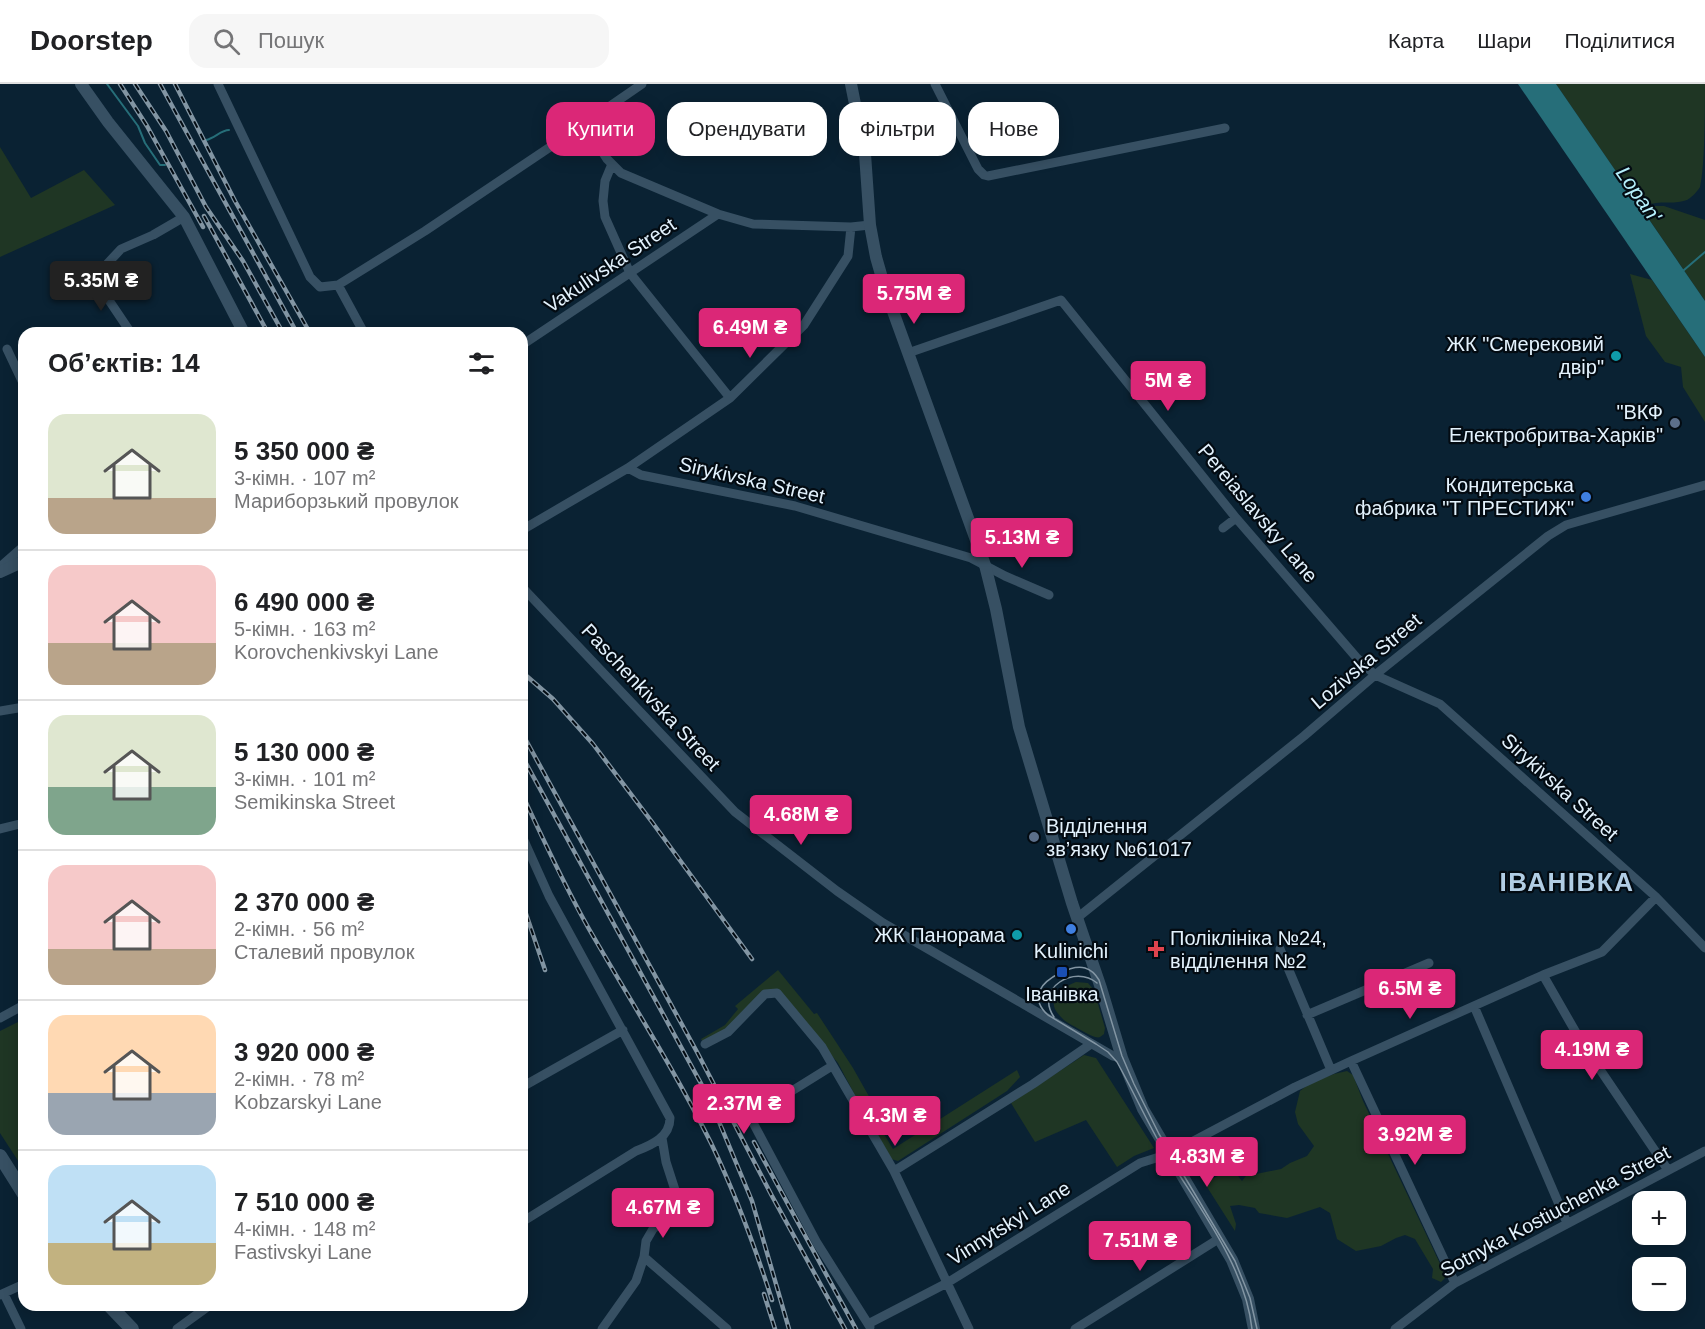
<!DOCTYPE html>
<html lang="uk">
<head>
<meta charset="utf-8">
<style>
	body { margin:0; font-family:Arial,sans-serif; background:#f6f6f6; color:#202124; height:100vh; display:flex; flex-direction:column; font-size:22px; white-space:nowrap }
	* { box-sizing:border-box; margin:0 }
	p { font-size:20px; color:#757577 }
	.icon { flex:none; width:33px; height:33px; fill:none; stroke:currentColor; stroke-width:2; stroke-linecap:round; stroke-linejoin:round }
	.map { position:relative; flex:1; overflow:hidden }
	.details { position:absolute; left:18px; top:243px; width:510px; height:984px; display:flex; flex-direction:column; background:#fff; border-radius:18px; box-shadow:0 3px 15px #0003 }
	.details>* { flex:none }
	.top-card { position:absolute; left:546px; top:18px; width:570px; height:54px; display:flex; gap:12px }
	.controls { position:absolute; left:1632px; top:1107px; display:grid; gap:12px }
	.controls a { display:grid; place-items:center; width:54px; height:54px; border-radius:12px; background:#fff; box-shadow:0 3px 15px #0003; font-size:30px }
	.price { position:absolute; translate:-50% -51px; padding:0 14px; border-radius:6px; background:#db2777; color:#fff; font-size:20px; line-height:39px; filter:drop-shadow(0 2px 3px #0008) }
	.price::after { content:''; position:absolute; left:50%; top:36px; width:18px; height:14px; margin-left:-9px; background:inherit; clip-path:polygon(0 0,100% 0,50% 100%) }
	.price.on { background:#222; color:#fff }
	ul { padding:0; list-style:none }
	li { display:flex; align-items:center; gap:18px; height:150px; padding:0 30px }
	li+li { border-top:2px solid #e0e0e0 }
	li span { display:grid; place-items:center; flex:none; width:168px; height:120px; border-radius:18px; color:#555 }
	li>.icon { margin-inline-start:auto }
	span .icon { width:72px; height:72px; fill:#fffc; stroke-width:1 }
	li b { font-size:26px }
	h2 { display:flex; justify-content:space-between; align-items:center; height:72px; padding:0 30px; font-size:26px }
	.pill { padding:0 21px; border-radius:18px; background:#fff; box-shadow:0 3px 15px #0003; font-size:21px; line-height:54px }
	.pill.on { background:#db2777; color:#fff }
	header { display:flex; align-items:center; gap:36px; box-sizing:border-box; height:84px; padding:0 30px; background:#fff; border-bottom:2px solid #e0e0e0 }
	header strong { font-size:28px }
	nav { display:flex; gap:33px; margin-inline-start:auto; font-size:21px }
	.search { width:420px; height:54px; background:#f6f6f6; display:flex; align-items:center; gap:15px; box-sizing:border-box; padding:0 21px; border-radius:18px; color:#757577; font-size:22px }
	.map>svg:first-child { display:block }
</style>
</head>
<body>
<header>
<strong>Doorstep</strong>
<div class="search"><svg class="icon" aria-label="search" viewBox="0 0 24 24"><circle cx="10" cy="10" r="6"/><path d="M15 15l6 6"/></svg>Пошук</div>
<nav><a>Карта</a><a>Шари</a><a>Поділитися</a></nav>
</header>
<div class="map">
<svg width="1705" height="1245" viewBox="0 0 1705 1245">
	<rect width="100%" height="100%" fill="#0a2233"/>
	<!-- green -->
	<path fill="#1f3624" d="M1556 0H1705C1705 24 1705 83 1700 103 1697 108 1691 114 1687 116 1671 122 1658 114 1641 124Z
		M0 63 31 114 84 86 115 121 0 173Z
		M1651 122H1664L1705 136V217L1644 128Z
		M1630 190 1652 196 1705 273V338L1683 303 1681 283 1665 278 1646 252Z
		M778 886 814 930 817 929 853 984 875 1023 873 1030 866 1032 838 979 777 907H763L726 947 703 958 701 955 725 941 738 925 735 922Z
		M1076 898 1088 899 1094 906 1105 944 1104 950C1100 953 1100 954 1095 953 1089 951 1083 947 1077 944 1072 941 1065 938 1061 933 1044 917 1060 904 1076 898Z
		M24 935V1086L0 1049V947Z
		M1084 971 1096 974 1154 1064 1134 1072 1117 1083 1086 1036 1035 1058 1011 1019Z
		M1017 986 1020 993 1007 1007 898 1077 891 1075 871 1041 875 1035 893 1065Z
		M1347 987 1353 991 1363 1017 1443 1186 1445 1194 1441 1198 1432 1194 1433 1185 1415 1155 1405 1151 1396 1154 1381 1162 1356 1167 1337 1155 1330 1129 1320 1123 1287 1134 1259 1129 1255 1124 1239 1121 1230 1122 1236 1140 1235 1147 1207 1103 1208 1097 1220 1091 1222 1081 1231 1083 1242 1097 1246 1092 1281 1085 1290 1079 1307 1072 1314 1062 1298 1040 1295 1028 1300 1007 1310 999 1334 990Z"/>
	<!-- water -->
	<path fill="#266e79" d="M1518 0H1556L1705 217V273Z"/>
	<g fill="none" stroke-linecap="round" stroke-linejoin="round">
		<!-- stream -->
		<path stroke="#266e79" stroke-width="2" d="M107 0 138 42 145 59 160 81H165
			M206 56C215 54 221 46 229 46
			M1684 186 1705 168"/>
		<!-- minor -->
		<path stroke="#375063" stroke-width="9" d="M218 0 310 193 320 203 338 201 364 249
			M935 0 978 85 984 91 988 92 1225 44
			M571 49 642 0
			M612 80 605 97 603 117 605 133 630 189 730 314
			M338 201 425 147 571 49 585 54 600 64 607 75 621 89 718 130 753 140 851 143 870 141
			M131 249 94 194 121 165 153 151 184 133
			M522 261 718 130
			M7 265 24 301
			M908 269 1061 216 1236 434 1356 573 1375 591 1440 620 1656 813 1705 864
			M628 384 730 314 804 241 848 172 851 143
			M1223 444 1236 434
			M522 446 628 384 641 391 795 422 971 474 1005 492 1049 511
			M0 483 24 462
			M522 503 735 728 837 807 883 839 1113 972 1122 974
			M0 627 24 623
			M0 745 24 739
			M522 752 549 812 670 1034C670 1053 652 1061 636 1067L522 1138
			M1077 834 1304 652 1375 591 1548 452 1566 441 1705 401
			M1280 865 1331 986
			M1543 891 1582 959 1668 1086
			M1474 922 1567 1139
			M1307 931 1429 879
			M0 934 24 921
			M705 960 728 948 765 910 777 909 822 963 894 1087 969 1245
			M1351 977 1455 1199
			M832 982 750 1033 817 1159 870 1243
			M522 1003 623 946
			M662 1054 666 1078 676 1109V1122L671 1131 653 1145 646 1157 644 1173 727 1245
			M894 1087 1033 1000 1091 960
			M4 1210 21 1245
			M0 1211 24 1200
			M868 1240 947 1199 1140 1079 1169 1070 1295 1003 1351 977 1543 891 1602 868 1656 813
			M177 1245 210 1221
			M602 1245 636 1197 644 1173
			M1075 1245 1220 1154
			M1395 1245 1455 1199 1705 1067"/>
		<!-- tertiary -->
		<path stroke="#375063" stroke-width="12" d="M81 0 108 38 184 133 244 249
			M851 0 865 70 870 141 876 173 886 208 985 481 996 525 1019 643 1072 819 1101 904 1122 974 1143 1025 1232 1176 1248 1215 1254 1245
			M0 488 24 477"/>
		<!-- secondary -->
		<path stroke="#375063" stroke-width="14" d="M0 1072 24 1110
			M109 1221 132 1245"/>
		<!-- tram -->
		<path stroke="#8295a3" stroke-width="1.5" d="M1054 933C1034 904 1075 880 1097 899
			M1252 1245C1245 1179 1193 1116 1160 1060 1145 1033 1132 1005 1117 978L1108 968 1096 960 1048 931C1041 925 1035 915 1040 906 1046 894 1072 880 1085 884 1092 886 1096 891 1099 896L1122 972 1134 1000 1159 1050 1235 1177 1250 1214 1257 1245"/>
		<!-- rail casing -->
		<g stroke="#8295a3" stroke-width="4.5">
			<path id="rail" d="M120 0 147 42 203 143
				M135 0 166 47 206 123 243 177 283 249
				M160 0 297 249
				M175 0 235 117 310 249
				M204 132 268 249
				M522 588 553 615 593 660 652 738 752 875
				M522 649 697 968 772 1112 845 1245
				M522 672 710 1016 752 1117 789 1245
				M522 710C543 755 564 801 589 845 630 916 674 985 711 1059 735 1109 755 1163 772 1216
				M522 818 545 886
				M754 1058 856 1245
				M764 1210 775 1245"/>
		</g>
		<!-- rail -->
		<use href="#rail" stroke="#030b12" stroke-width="2" stroke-dasharray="7" stroke-linecap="butt"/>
	</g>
	<!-- markers -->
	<g fill="#0f9aa8" stroke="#030b12" stroke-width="2">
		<circle cx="1616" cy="272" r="6"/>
		<circle cx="1017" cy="851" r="6"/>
	</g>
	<g fill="#5c6f8a" stroke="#030b12" stroke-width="2">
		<circle cx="1675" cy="339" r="6"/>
		<circle cx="1034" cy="753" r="6"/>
	</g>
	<g fill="#3f7fe0" stroke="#030b12" stroke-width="2">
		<circle cx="1586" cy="413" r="6"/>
		<circle cx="1071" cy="845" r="6"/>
	</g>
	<path fill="#e0444e" stroke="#030b12" stroke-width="2" d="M1153 856h6v6h6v6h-6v6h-6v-6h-6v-6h6z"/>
	<rect fill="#1a4fb4" stroke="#030b12" stroke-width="2" x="1056" y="882" width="12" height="12" rx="3"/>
	<g text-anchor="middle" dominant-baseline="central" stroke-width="4.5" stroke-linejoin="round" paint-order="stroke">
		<!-- street labels -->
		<g font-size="20" fill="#e3f2fd" stroke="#030b12">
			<text transform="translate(610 181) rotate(-34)">Vakulivska Street</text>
			<text transform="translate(752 396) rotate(13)">Sirykivska Street</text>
			<text transform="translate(1258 429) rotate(50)">Pereiaslavsky Lane</text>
			<text transform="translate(1366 577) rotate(-40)">Lozivska Street</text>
			<text transform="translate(651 613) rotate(47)">Paschenkivska Street</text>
			<text transform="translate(1560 703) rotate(42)">Sirykivska Street</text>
			<text transform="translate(1555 1127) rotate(-28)">Sotnyka Kostiuchenka Street</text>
			<text transform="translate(1009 1139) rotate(-32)">Vinnytskyi Lane</text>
		</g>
		<!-- poi labels -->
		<g font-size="20" fill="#e3f2fd" stroke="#030b12" text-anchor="end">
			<text x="1604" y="260">ЖК "Смерековий<tspan x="1604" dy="23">двір"</tspan></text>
			<text x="1663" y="328">"ВКФ<tspan x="1663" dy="23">Електробритва-Харків"</tspan></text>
			<text x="1574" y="401">Кондитерська<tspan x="1574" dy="23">фабрика "Т ПРЕСТИЖ"</tspan></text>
			<text x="1046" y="742" text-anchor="start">Відділення<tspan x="1046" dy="23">зв’язку №61017</tspan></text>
			<text x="1005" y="851">ЖК Панорама</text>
			<text x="1170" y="854" text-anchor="start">Поліклініка №24,<tspan x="1170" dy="23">відділення №2</tspan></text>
			<text x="1071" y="867" text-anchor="middle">Kulinichi</text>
			<text x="1062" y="910" text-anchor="middle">Іванівка</text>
		</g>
		<!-- water labels -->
		<g font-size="21" font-style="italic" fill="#b5f0fb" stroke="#030b12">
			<text transform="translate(1639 110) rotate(55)">Lopan'</text>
		</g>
		<!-- district labels -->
		<g font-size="26" font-weight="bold" letter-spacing="1.5" fill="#b1cde4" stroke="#030b12">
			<text x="1567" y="798">ІВАНІВКА</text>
		</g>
	</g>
</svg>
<div class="controls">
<a>+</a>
<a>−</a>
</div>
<b class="price on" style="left:101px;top:228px">5.35M ₴</b>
<b class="price" style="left:914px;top:241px">5.75M ₴</b>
<b class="price" style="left:750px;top:275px">6.49M ₴</b>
<b class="price" style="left:1168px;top:328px">5M ₴</b>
<b class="price" style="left:1022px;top:485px">5.13M ₴</b>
<b class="price" style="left:801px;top:762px">4.68M ₴</b>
<b class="price" style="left:1410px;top:936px">6.5M ₴</b>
<b class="price" style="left:1592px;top:997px">4.19M ₴</b>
<b class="price" style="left:744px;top:1051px">2.37M ₴</b>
<b class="price" style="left:895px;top:1063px">4.3M ₴</b>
<b class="price" style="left:1415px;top:1082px">3.92M ₴</b>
<b class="price" style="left:1207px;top:1104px">4.83M ₴</b>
<b class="price" style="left:663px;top:1155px">4.67M ₴</b>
<b class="price" style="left:1140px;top:1188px">7.51M ₴</b>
<div class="top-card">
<a class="pill on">Купити</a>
<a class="pill">Орендувати</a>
<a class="pill">Фільтри</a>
<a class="pill">Нове</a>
</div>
<section class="details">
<h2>Об’єктів: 14<svg class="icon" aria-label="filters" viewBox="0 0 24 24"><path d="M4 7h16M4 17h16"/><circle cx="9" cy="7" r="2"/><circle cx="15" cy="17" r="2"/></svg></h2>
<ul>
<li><span style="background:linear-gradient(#dfe7d0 70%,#b9a48a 0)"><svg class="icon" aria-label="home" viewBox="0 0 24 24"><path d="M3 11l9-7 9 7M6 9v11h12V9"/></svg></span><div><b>5 350 000 ₴</b><p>3-кімн. · 107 m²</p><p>Мариборзький провулок</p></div></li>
<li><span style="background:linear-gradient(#f6c9c9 65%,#b9a48a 0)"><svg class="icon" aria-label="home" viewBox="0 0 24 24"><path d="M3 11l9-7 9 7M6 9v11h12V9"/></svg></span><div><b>6 490 000 ₴</b><p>5-кімн. · 163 m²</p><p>Korovchenkivskyi Lane</p></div></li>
<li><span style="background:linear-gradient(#dfe7d0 60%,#7fa58c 0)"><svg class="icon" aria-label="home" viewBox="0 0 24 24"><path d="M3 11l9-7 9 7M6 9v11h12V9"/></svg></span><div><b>5 130 000 ₴</b><p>3-кімн. · 101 m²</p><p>Semikinska Street</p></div></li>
<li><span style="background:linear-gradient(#f6c9c9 70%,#b9a48a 0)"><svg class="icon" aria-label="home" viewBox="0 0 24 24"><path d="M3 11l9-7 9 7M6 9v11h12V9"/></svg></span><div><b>2 370 000 ₴</b><p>2-кімн. · 56 m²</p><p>Сталевий провулок</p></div></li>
<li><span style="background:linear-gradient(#ffd9b3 65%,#9aa5b1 0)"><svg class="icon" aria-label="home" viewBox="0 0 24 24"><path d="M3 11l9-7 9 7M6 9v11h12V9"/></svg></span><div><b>3 920 000 ₴</b><p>2-кімн. · 78 m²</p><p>Kobzarskyi Lane</p></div></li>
<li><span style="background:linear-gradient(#bfe0f5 65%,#c2b280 0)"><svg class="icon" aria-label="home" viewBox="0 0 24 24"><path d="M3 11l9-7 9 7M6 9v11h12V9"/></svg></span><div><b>7 510 000 ₴</b><p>4-кімн. · 148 m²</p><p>Fastivskyi Lane</p></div></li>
</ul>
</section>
</div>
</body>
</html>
